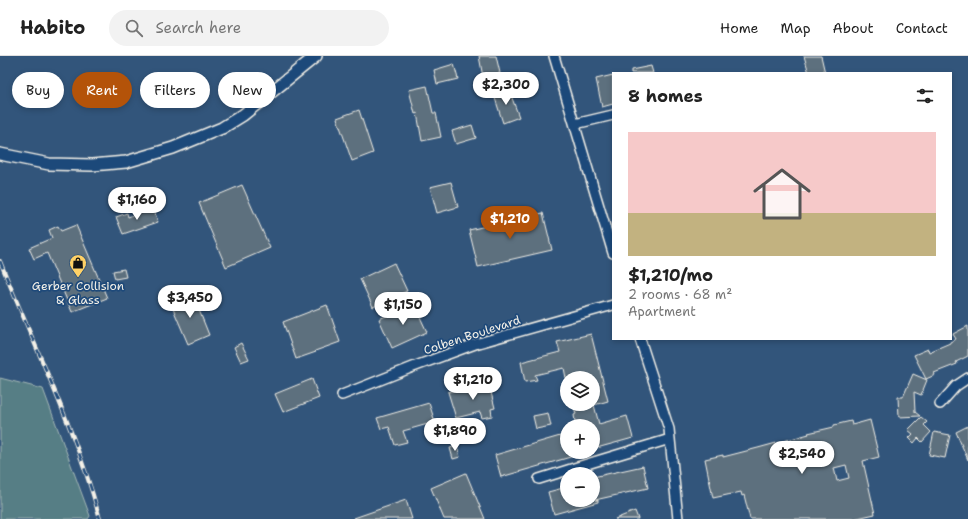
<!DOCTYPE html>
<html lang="en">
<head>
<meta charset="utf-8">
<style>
	body { margin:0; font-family:"Shantell Sans",sans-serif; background:#f2f2f2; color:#222; height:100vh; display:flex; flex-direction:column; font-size:15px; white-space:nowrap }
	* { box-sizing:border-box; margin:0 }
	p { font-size:13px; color:#767676 }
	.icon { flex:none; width:22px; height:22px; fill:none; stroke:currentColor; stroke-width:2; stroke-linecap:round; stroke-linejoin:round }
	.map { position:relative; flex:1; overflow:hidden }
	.panel { position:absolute; left:612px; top:16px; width:340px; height:268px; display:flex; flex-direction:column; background:#fff; border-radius:0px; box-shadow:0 2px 6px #0003 }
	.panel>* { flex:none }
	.guide { position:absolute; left:12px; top:16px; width:380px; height:36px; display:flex; gap:8px }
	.tools { position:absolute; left:560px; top:315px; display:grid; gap:8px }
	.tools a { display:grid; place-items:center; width:40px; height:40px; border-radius:50%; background:#fff; box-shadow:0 2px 6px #0003; font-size:20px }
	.price { position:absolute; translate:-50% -34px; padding:0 9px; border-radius:14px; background:#fff; color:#222; font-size:13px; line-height:26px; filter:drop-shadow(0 1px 2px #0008) }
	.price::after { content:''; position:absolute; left:50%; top:24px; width:12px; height:9px; margin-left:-6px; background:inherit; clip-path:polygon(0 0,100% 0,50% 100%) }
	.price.active { background:#b45309; color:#fff }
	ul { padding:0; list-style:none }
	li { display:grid; align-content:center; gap:8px; height:212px; padding:0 16px }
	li+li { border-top:1px solid #e0e0e0 }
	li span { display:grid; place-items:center; height:124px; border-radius:0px; color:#555 }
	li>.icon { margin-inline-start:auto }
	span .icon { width:72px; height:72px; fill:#fffc; stroke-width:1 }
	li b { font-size:17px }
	h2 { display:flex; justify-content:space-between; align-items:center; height:48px; padding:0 16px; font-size:17px }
	.pill { padding:0 14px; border-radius:18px; background:#fff; box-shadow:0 2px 6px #0003; font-size:14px; line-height:36px }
	.pill.active { background:#b45309; color:#fff }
	header { display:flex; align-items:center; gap:24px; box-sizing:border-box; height:56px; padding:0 20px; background:#fff; border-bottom:1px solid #e0e0e0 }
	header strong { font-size:19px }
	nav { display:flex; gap:22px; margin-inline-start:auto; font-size:14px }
	.search { width:280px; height:36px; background:#f2f2f2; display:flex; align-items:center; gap:10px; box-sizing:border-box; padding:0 14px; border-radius:22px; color:#767676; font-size:15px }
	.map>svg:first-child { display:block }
</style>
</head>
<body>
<header>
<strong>Habito</strong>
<div class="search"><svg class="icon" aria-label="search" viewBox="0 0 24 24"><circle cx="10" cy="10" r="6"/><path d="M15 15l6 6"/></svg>Search here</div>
<nav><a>Home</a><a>Map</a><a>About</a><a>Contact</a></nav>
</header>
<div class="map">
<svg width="968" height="463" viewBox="0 0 968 463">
	<rect width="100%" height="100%" fill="#32557b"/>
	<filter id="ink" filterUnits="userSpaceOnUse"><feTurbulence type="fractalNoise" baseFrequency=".025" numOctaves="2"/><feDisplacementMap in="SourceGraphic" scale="8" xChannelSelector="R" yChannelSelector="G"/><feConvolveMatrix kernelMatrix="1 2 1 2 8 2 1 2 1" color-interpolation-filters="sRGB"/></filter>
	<g filter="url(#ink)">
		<!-- green -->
		<path fill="#567e85" stroke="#a5b8b6" d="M0 322 43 333 90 460 88 463H0Z"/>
		<!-- building -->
		<path fill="#5d707e" stroke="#f4f1e8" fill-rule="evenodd" d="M479 0H496L500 17 483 21Z
			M804 0H821L825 17H809Z
			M454 8 458 23 437 28 434 14Z
			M651 10 653 17H631V14Z
			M613 19V48L602 51 596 23Z
			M427 30 433 57H436L441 81 422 85 417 57 415 58 409 34Z
			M509 34 519 61 503 67 494 39Z
			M359 54 373 97 352 105 337 62Z
			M472 69 476 82 456 88 452 75Z
			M451 126 458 151 437 157 430 131Z
			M242 129 270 192 226 211 199 147Z
			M153 151 158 166 123 178 116 161 127 157 128 161Z
			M543 157 552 194 478 211 469 174Z
			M76 169 107 242 72 256 47 197 34 203 29 192 52 182 49 174 58 170 61 175Z
			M394 207 407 235 373 251 360 223Z
			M124 213 126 221 115 223 113 215Z
			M193 239 209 279 188 288 171 248Z
			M414 248 427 276 392 292 379 263Z
			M327 249 340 286 315 295 316 296 296 303 283 266Z
			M968 270V300L956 306 957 308 934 317 935 319 926 323 914 299 928 293 929 296 950 287V286L956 283 953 278Z
			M591 278 608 345 594 349 599 368 627 360 633 382 593 393V370H580L579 365 575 366 574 359 576 358 573 348H593V322H566L564 312 535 319 537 324 525 326 521 306 560 296 557 286Z
			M241 287 249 303 241 306 234 291Z
			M913 318 927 324 921 339 914 336 915 356 920 360 899 361 898 341H903Z
			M312 323 319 342 283 356 275 338Z
			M488 325 495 352 491 353 492 360 482 362 480 356 456 362 448 336Z
			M429 347 435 366 403 375 407 386 395 389 389 371 381 373 377 362Z
			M548 357 551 370 536 373 533 360Z
			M921 361 927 366 924 369 931 376 922 386 918 382 914 387 909 382 913 378 908 374Z
			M870 364 879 401 863 405 875 458 853 463H750L744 439 742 440 741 436 713 442 705 403 723 399V401L758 392 809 378 808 377 834 371V369L851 365 852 369ZM846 409 849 422 837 425 834 412Z
			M968 370V404L956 376Z
			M934 376 950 379 945 402 929 399Z
			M567 378V396H581V398L501 421 495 399Z
			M457 390 460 401 453 403 450 392Z
			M643 410 648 432 595 444H598V446L554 458 548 436 567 431V444H593V421Z
			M466 417 485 463H444L431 432Z
			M406 444 412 463H355L354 462Z
			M635 455 638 463H615Z"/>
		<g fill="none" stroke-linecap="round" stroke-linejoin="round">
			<!-- minor casing -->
			<g stroke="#f4f1e8" stroke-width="12">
				<path id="minor" d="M554 0 613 197
					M575 68 613 59
					M640 283 669 373 678 463
					M342 339 413 311 475 288 613 249
					M940 348 956 330 968 322
					M539 423 587 408 670 383"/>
			</g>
			<!-- tertiary casing -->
			<g stroke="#f4f1e8" stroke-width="14">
				<path id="tertiary" d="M0 98 49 108 92 109 126 106 173 92 222 72 243 59 316 0"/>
			</g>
			<!-- minor -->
			<use href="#minor" stroke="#1f4a7a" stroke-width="9"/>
			<!-- tertiary -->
			<use href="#tertiary" stroke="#1f4a7a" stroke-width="11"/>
			<!-- rail casing -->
			<g stroke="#f4f1e8" stroke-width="4">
				<path id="rail" d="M0 205C34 290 76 374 100 463"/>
			</g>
			<!-- rail -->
			<use href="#rail" stroke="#1f4a7a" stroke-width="2.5" stroke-dasharray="8" stroke-linecap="butt"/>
		</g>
	</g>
	<!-- icons -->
	<defs>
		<g id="shop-pin" transform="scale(0.9)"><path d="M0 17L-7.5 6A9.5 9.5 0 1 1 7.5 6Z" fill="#ffd166" stroke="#1f4a7a"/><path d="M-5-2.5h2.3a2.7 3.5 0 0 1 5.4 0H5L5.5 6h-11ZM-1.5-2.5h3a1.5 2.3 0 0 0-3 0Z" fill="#111"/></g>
	</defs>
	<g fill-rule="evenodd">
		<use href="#shop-pin" x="78" y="207"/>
	</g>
	<g text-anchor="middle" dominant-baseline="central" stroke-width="3.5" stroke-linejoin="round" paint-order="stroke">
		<!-- poi labels -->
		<g font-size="12" fill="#f4f1e8" stroke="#1f4a7a">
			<text x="78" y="230">Gerber Collision<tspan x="78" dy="14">&amp; Glass</tspan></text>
		</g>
		<!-- street labels -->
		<g font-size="12" fill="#f4f1e8" stroke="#1f4a7a">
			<text transform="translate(472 279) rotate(-18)">Colben Boulevard</text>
		</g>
	</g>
</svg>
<div class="tools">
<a><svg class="icon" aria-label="layers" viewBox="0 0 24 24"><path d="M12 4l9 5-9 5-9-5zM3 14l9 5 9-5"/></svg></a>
<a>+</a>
<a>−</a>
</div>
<b class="price" style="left:506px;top:50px">$2,300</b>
<b class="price" style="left:137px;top:165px">$1,160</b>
<b class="price active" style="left:510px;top:184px">$1,210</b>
<b class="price" style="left:190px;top:263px">$3,450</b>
<b class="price" style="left:403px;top:270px">$1,150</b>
<b class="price" style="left:473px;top:345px">$1,210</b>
<b class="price" style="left:455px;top:396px">$1,890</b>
<b class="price" style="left:802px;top:419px">$2,540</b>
<div class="guide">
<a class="pill">Buy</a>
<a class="pill active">Rent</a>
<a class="pill">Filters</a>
<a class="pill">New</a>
</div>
<section class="panel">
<h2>8 homes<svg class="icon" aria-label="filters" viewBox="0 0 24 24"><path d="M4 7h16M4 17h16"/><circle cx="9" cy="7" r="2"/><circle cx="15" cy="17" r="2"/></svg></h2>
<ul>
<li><span style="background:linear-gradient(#f6c9c9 65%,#c2b280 0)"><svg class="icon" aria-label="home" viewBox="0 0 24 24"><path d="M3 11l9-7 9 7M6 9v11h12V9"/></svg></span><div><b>$1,210/mo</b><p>2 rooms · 68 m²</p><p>Apartment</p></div></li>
</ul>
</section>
</div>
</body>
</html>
